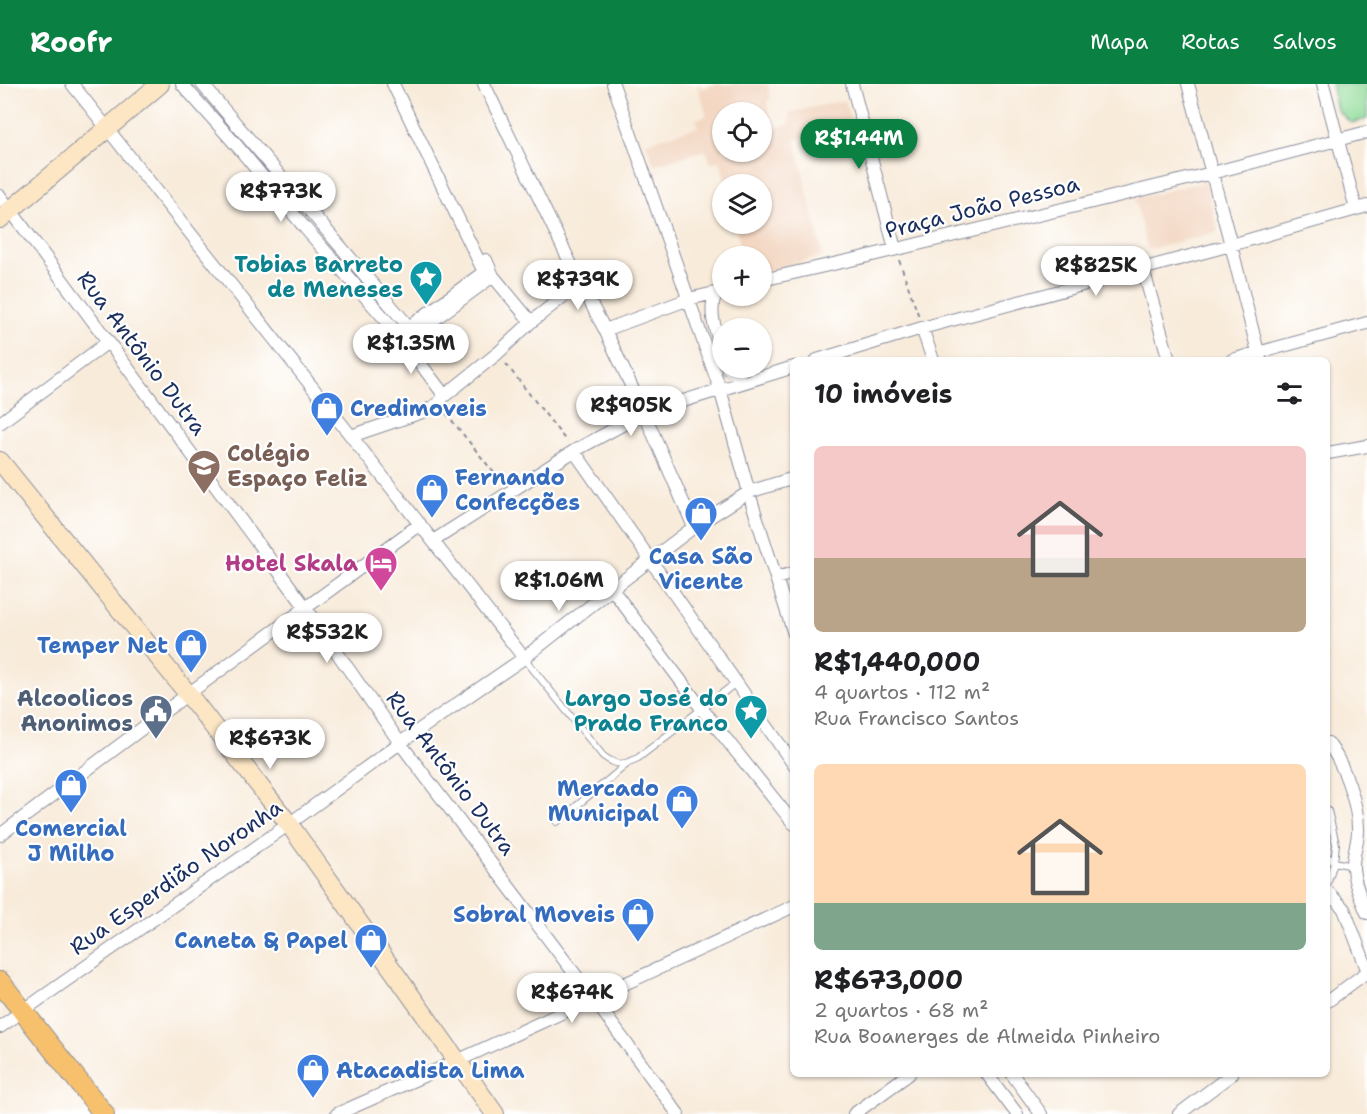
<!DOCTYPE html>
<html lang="pt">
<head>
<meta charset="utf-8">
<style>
	body { margin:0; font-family:"Shantell Sans",sans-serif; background:#f2f2f2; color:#202124; height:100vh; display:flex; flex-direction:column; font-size:22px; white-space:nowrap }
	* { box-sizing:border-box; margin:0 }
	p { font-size:20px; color:#757577 }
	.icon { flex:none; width:33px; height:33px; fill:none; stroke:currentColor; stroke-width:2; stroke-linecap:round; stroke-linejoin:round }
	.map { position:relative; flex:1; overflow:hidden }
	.sheet { position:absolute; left:790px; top:273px; width:540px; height:720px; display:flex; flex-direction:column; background:#fff; border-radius:9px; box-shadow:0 2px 4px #0004 }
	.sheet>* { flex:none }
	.tools { position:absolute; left:712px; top:18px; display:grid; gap:12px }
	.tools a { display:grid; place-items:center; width:60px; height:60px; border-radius:50%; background:#fff; box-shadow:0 2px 4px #0004; font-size:30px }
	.price { position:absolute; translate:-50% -51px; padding:0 14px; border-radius:21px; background:#fff; color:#222; font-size:20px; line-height:39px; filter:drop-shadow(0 2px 3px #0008) }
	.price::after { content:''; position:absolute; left:50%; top:36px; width:18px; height:14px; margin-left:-9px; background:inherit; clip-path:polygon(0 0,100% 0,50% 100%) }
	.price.selected { background:#0b8043; color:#fff }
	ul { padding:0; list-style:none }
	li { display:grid; align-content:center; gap:12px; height:318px; padding:0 24px }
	li span { display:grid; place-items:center; height:186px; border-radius:9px; color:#555 }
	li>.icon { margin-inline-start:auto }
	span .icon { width:108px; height:108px; fill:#fffc; stroke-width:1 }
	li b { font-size:26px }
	h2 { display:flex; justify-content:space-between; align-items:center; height:72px; padding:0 24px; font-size:26px }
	header { display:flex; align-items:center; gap:36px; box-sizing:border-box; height:84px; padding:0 30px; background:#0b8043; color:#fff }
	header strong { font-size:28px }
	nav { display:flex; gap:33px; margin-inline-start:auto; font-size:21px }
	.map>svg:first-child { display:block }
</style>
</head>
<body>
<header>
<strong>Roofr</strong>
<nav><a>Mapa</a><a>Rotas</a><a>Salvos</a></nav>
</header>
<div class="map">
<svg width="1367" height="1030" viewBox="0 0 1367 1030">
	<rect width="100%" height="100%" fill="#fff"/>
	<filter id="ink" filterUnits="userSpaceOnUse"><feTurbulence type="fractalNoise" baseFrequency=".0167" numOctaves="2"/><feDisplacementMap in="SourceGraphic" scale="12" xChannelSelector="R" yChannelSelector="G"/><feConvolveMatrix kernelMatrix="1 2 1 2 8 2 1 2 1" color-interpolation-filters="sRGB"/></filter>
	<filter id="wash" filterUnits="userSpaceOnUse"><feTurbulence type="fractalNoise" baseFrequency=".008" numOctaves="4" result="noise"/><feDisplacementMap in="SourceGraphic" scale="24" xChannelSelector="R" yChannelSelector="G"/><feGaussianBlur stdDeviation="1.35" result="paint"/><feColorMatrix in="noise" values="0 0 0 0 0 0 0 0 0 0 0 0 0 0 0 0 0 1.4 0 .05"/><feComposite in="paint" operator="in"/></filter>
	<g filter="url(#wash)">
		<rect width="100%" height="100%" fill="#f8ebda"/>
		<!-- built -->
		<path fill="#f2d4be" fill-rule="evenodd" d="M697 0H699L701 5 716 0H768L771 14 767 17 772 44 790 40 789 29 845 16 851 39 795 56 823 172 762 188V172H743L735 140H762V100H726L720 76 710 79 706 66 654 81 646 58 698 43 696 36 707 32ZM723 28H762V68H723Z
			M1206 97 1218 148 1147 166 1135 115Z"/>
		<!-- green -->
		<path fill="#90dc98" stroke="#56867b" stroke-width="1.5" d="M1331 0H1367V35L1351 39 1337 26Z"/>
	</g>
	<g filter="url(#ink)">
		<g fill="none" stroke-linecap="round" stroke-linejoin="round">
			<!-- lane casing -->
			<g stroke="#8a8d9c" stroke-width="8">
				<path id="lane" d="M524 574 603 672C617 682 622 682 638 674L737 598
					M1328 727 1336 760 1334 778 1328 797
					M557 738 626 681
					M1328 773 1334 778 1353 782"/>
			</g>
			<!-- street casing -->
			<g stroke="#8a8d9c" stroke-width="14">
				<path id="street" d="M72 0 351 352 524 574
					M182 0 238 63 305 144 399 251 441 307 443 313 439 319 428 326 351 352
					M202 0 409 243 484 188 393 0
					M484 0 580 199 605 246 644 329 694 443
					M613 0 720 305 752 419 794 550
					M852 0 895 165
					M1188 0 1231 161 1260 276
					M1323 0 1356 125
					M0 112 306 524 400 659 593 914 678 1030
					M1143 185 1169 276
					M488 189 493 192 531 238
					M762 196 860 174 1212 89 1367 48
					M716 209C707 229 717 249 723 270
					M922 244 933 276
					M605 246 689 215 723 207
					M404 258 493 192 486 176
					M817 276 922 244 1231 161 1367 122
					M1232 276 1367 239
					M728 284 743 298
					M443 313 498 269 531 238 580 199
					M0 339 108 258
					M574 367 794 681
					M1328 369 1367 362
					M433 457 574 367 644 329 794 283
					M776 494 794 489
					M612 505 702 625 794 740
					M1328 659C1343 679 1359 721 1358 747 1358 759 1352 772 1353 784 1354 799 1361 815 1367 829
					M0 751 188 610 420 440
					M1328 808 1344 825 1367 885
					M1328 917 1367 888
					M0 943 289 740 400 659 524 574 612 505 694 443 749 408 794 394
					M987 990 1017 1030
					M1012 990 1041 1030
					M337 1030 457 977 794 822
					M854 1030 909 990
					M1179 1030 1232 990"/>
			</g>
			<!-- secondary casing -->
			<g stroke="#8a8d9c" stroke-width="20">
				<path id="secondary" d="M0 135 160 0
					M0 377 188 610 289 740 495 1030"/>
			</g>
			<!-- primary casing -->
			<g stroke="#8a8d9c" stroke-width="22">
				<path id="primary" d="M0 898 104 1030"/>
			</g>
			<!-- path -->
			<path stroke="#8a8d9c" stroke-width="2" stroke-dasharray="4.5 4.5" stroke-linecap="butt" d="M899 176 919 233
				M506 280 567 358
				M446 329 502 399"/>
			<!-- lane -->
			<use href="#lane" stroke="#fff" stroke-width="6"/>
			<!-- street -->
			<use href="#street" stroke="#fff" stroke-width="12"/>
			<!-- secondary -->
			<use href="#secondary" stroke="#fce6c4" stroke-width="18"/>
			<!-- primary -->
			<use href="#primary" stroke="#f7c06c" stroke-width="20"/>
		</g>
	</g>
	<!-- icons -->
	<defs>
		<g id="sight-pin" transform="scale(1.725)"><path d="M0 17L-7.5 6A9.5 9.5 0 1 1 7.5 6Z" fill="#0f9aa8" stroke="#fff"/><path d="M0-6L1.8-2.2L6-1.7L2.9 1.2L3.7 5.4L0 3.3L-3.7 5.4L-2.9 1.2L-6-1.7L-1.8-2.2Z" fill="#fff"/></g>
		<g id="shop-pin" transform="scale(1.725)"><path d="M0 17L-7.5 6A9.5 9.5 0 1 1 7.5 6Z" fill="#3f7fe0" stroke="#fff"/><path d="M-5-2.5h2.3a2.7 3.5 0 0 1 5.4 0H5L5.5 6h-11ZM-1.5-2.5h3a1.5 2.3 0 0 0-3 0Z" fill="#fff"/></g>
		<g id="school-pin" transform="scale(1.725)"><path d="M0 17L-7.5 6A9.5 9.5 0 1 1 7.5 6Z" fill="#8d6e63" stroke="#fff"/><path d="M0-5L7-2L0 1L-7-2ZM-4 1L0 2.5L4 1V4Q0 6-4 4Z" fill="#fff"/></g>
		<g id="hotel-pin" transform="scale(1.725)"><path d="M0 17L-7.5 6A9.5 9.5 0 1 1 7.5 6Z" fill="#d1479c" stroke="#fff"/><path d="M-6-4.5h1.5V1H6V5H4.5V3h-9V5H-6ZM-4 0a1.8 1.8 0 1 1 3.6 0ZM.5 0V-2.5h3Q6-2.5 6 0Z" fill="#fff"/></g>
		<g id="civic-pin" transform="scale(1.725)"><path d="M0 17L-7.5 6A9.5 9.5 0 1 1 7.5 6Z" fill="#5c6f8a" stroke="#fff"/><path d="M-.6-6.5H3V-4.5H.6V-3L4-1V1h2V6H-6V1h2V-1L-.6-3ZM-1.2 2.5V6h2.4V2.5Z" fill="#fff"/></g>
	</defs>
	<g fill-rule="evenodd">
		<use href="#sight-pin" x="426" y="193"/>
		<use href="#shop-pin" x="327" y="324"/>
		<use href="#school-pin" x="204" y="382"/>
		<use href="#shop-pin" x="432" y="406"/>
		<use href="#shop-pin" x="701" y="429"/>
		<use href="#hotel-pin" x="381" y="479"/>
		<use href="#shop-pin" x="191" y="561"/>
		<use href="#civic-pin" x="156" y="627"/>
		<use href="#sight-pin" x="751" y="627"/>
		<use href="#shop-pin" x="71" y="701"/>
		<use href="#shop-pin" x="682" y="717"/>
		<use href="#shop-pin" x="638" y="830"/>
		<use href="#shop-pin" x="371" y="856"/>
		<use href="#shop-pin" x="313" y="986"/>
	</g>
	<g text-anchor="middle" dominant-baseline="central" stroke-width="4.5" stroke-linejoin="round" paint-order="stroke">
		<!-- street labels -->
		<g font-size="22" fill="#1b2f5e" stroke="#fff">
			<text transform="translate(982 123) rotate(-14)">Praça João Pessoa</text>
			<text transform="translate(142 269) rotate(53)">Rua Antônio Dutra</text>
			<text transform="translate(451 689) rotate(53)">Rua Antônio Dutra</text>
			<text transform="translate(176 793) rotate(-35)">Rua Esperdião Noronha</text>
		</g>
		<!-- culture labels -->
		<g font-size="22" font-weight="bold" fill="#0d838f" stroke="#fff" text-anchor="end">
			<text x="403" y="180">Tobias Barreto<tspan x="403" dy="25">de Meneses</tspan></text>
			<text x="728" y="614">Largo José do<tspan x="728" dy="25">Prado Franco</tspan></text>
		</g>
		<!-- shop labels -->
		<g font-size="22" font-weight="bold" fill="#366cbe" stroke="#fff" text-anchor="end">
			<text x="350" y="324" text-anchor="start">Credimoveis</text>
			<text x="455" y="393" text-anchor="start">Fernando<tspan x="455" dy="25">Confecções</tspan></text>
			<text x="701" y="472" text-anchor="middle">Casa São<tspan x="701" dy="25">Vicente</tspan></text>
			<text x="168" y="561">Temper Net</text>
			<text x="659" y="704">Mercado<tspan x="659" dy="25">Municipal</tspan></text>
			<text x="71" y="744" text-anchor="middle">Comercial<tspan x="71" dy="25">J Milho</tspan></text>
			<text x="615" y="830">Sobral Moveis</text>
			<text x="348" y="856">Caneta &amp; Papel</text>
			<text x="336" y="986" text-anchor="start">Atacadista Lima</text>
		</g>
		<!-- education labels -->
		<g font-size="22" font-weight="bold" fill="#785e54" stroke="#fff" text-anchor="start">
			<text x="227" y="369">Colégio<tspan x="227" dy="25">Espaço Feliz</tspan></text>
		</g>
		<!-- hotel labels -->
		<g font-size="22" font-weight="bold" fill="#b23c85" stroke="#fff" text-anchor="end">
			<text x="358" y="479">Hotel Skala</text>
		</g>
		<!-- service labels -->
		<g font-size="22" font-weight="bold" fill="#4e5e75" stroke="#fff" text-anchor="end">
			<text x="133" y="614">Alcoolicos<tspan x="133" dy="25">Anonimos</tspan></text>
		</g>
	</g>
</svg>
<div class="tools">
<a><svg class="icon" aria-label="locate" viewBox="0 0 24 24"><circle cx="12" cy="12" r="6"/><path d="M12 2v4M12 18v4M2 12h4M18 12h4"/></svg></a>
<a><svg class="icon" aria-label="layers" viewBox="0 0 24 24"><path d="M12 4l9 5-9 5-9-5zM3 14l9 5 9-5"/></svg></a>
<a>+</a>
<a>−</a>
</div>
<b class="price selected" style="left:859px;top:86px">R$1.44M</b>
<b class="price" style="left:281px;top:139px">R$773K</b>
<b class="price" style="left:1096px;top:213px">R$825K</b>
<b class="price" style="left:578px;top:227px">R$739K</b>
<b class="price" style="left:411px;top:291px">R$1.35M</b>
<b class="price" style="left:631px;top:353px">R$905K</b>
<b class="price" style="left:559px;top:528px">R$1.06M</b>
<b class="price" style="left:327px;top:580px">R$532K</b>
<b class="price" style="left:270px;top:686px">R$673K</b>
<b class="price" style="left:572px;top:940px">R$674K</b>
<section class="sheet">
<h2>10 imóveis<svg class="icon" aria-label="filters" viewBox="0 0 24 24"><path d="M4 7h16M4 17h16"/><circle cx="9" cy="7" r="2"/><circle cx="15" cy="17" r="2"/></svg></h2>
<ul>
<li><span style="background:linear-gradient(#f6c9c9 60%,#b9a48a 0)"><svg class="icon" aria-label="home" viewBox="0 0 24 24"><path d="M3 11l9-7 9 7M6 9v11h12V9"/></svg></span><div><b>R$1,440,000</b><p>4 quartos · 112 m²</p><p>Rua Francisco Santos</p></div></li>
<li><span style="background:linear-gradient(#ffd9b3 75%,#7fa58c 0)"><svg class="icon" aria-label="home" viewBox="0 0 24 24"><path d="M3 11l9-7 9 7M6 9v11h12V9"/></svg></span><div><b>R$673,000</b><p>2 quartos · 68 m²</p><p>Rua Boanerges de Almeida Pinheiro</p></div></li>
</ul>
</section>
</div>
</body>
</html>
